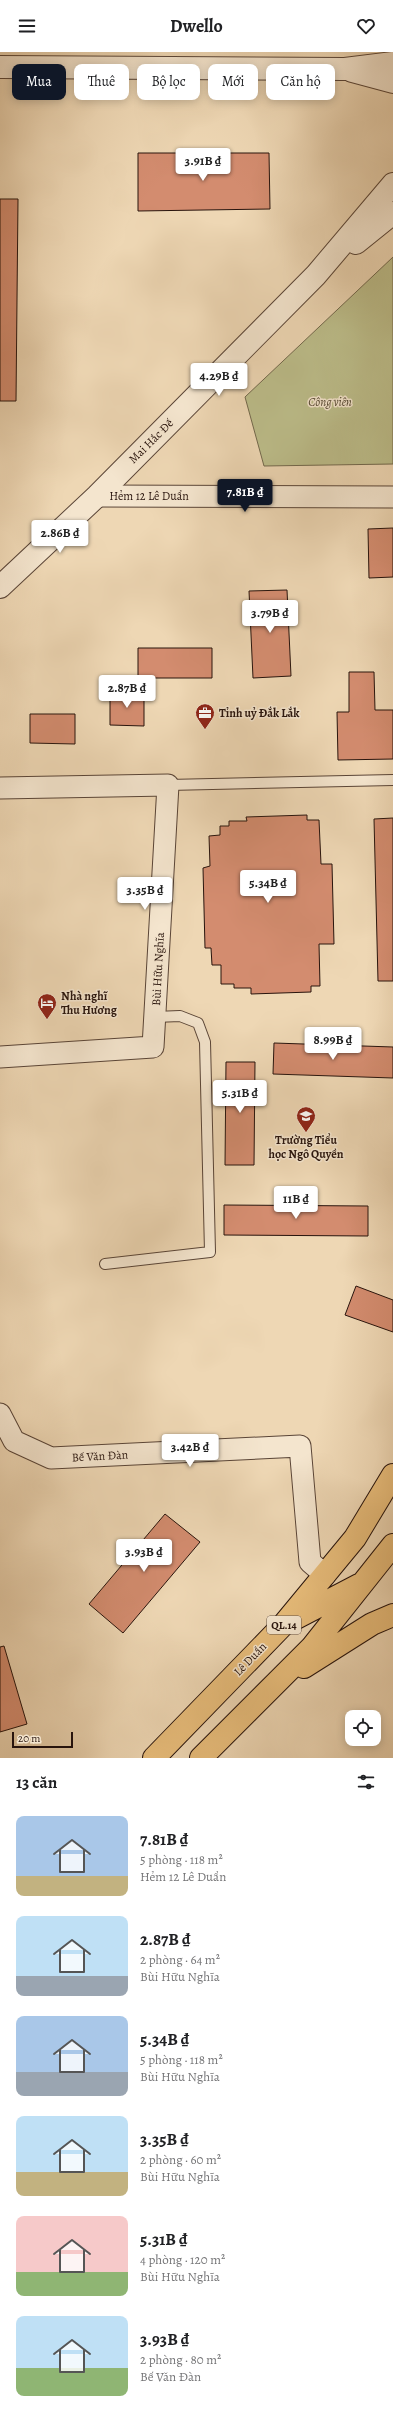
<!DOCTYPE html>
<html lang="vi">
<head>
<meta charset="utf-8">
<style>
	body { margin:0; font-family:Alegreya,serif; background:#f2f2f2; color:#202124; height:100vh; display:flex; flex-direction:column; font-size:15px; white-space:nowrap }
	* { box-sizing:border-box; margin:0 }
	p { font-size:13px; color:#757577 }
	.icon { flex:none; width:22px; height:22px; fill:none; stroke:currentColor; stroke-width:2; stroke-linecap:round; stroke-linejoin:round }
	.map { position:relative; height:1706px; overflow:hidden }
	.panel { display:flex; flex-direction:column; background:#fff; flex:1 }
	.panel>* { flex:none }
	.banner { position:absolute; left:12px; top:12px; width:369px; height:36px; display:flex; gap:8px }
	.fabs { position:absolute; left:345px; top:1658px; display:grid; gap:8px }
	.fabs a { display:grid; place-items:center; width:36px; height:36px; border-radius:8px; background:#fff; box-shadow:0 2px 10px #0003; font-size:20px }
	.scale { position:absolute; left:12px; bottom:10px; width:61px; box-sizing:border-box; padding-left:4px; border:2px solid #28140d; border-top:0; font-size:11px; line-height:14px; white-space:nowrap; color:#28140d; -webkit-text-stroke:3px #f4e5ce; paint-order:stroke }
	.price { position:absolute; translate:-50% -34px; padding:0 9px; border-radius:4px; background:#fff; color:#222; font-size:13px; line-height:26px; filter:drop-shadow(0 1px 2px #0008) }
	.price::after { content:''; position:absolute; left:50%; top:24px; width:12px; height:9px; margin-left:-6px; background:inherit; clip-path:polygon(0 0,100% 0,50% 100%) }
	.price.current { background:#111827; color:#fff }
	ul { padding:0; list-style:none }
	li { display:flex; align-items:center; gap:12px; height:100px; padding:0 16px }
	li span { display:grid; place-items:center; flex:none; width:112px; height:80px; border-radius:8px; color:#555 }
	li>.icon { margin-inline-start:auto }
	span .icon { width:48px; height:48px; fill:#fffc; stroke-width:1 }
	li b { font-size:17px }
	h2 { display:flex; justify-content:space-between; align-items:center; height:48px; padding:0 16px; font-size:17px }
	.tag { padding:0 14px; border-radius:8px; background:#fff; box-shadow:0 2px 10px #0003; font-size:14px; line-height:36px }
	.tag.current { background:#111827; color:#fff }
	header { display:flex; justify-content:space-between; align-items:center; height:52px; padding:0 16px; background:#fff; font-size:18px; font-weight:700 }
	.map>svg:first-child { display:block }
</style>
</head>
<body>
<header><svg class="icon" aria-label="menu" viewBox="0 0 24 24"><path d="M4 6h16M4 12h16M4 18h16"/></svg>Dwello<svg class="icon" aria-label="heart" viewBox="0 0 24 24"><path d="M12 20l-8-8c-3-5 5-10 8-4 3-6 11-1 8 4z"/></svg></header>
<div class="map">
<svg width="393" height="1706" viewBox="0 0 393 1706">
	<rect width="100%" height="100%" fill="#eed7b4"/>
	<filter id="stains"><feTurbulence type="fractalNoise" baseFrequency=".005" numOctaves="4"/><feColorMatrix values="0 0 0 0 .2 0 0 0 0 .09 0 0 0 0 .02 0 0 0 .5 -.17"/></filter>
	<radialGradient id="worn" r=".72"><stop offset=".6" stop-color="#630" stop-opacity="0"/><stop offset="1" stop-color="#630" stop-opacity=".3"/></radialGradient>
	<!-- green -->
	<path fill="#bcbd8a" stroke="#72684c" d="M393 205V412L264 414 245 345Z"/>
	<!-- building -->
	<path fill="#d38c6f" stroke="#28140d" d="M138 101H269L270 157 138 159Z
		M0 147H18L16 349H0Z
		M393 476V525L369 526 368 477Z
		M287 538 291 624 253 626 249 539Z
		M138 596H212V626H138Z
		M349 620H374L375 658H393V707L338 708 337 660H349Z
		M110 640H144V674L110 673Z
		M30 662H75V692L30 691Z
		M307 763V768H319L321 812H332L334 892H319L320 934H311V940L251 942V936H234V932H221V913H212L211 896H205L203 816 210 814 209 784 220 783V774H229V769H247L246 765Z
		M393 766V929H378L374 767Z
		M274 991 393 995V1026L273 1022Z
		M226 1010H255L254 1113H225Z
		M224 1153 368 1154V1184L224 1183Z
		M356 1234 393 1248V1280L345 1263Z
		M165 1462 200 1490 123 1581 89 1552Z
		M4 1594 27 1672 0 1680V1595Z"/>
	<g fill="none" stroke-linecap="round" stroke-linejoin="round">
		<!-- service casing -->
		<g stroke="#5a4537" stroke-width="12">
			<path id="service" d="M168 733 393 728
				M105 1212 210 1200 205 990 198 971 180 964 155 965"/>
		</g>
		<!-- minor casing -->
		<g stroke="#5a4537" stroke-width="23">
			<path id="minor" d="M97 444 393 445
				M0 736 168 733 153 995 0 1005
				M0 1362 14 1389 51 1406 300 1394 310 1510 325 1523"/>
		</g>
		<!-- tertiary casing -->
		<g stroke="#5a4537" stroke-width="24">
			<path id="tertiary" d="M0 15 345 17 393 11
				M352 19 393 30
				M356 191 393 161
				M0 535 97 444 316 223 393 132"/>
		</g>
		<!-- primary casing -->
		<g stroke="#28140d" stroke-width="24">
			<path id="primary" d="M292 1568 359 1533
				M304 1615 372 1572 393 1563
				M154 1706 284 1572 355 1486 393 1423
				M201 1706 312 1595 393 1493"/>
		</g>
		<!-- service -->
		<use href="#service" stroke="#f4e5ce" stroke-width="10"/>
		<!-- minor -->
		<use href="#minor" stroke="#f4e5ce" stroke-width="21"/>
		<!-- tertiary -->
		<use href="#tertiary" stroke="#f4e5ce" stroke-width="22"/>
		<!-- primary -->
		<use href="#primary" stroke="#e7bc7a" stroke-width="22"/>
	</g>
	<!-- icons -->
	<defs>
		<g id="office-pin" transform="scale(1)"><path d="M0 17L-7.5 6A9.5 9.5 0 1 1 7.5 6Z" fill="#8f2418" stroke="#f4e5ce"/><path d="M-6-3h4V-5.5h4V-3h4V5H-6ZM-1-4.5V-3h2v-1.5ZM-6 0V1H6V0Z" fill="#fff"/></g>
		<g id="hotel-pin" transform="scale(1)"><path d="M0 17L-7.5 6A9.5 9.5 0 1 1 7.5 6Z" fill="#8f2418" stroke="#f4e5ce"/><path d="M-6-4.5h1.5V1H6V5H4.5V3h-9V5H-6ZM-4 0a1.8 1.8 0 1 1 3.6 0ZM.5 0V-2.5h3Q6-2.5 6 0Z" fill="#fff"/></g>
		<g id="school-pin" transform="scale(1)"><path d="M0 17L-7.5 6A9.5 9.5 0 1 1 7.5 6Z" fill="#8f2418" stroke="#f4e5ce"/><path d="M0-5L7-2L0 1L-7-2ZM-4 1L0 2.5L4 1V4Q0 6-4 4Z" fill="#fff"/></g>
	</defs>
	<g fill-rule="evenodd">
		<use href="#office-pin" x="205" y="661"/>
		<use href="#hotel-pin" x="47" y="951"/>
		<use href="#school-pin" x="306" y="1064"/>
	</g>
	<g text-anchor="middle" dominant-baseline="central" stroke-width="3" stroke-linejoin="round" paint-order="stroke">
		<!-- shield labels -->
		<rect fill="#f4e5ce" stroke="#655347" stroke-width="1" x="267" y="1564" width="34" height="18" rx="3"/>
		<g font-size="11" font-weight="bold" fill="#28140d">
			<text x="284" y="1573">QL.14</text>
		</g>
		<!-- park labels -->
		<g font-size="12" font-style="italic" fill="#544732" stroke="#f4e5ce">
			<text x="330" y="350">Công viên</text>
		</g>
		<!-- street labels -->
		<g font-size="12" fill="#28140d" stroke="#f4e5ce">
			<text transform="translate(151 389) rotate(-45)">Mai Hắc Đế</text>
			<text x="149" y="444">Hẻm 12 Lê Duẩn</text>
			<text transform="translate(158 917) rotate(-87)">Bùi Hữu Nghĩa</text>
			<text transform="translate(100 1404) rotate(-3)">Bế Văn Đàn</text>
			<text transform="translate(250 1607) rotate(-46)">Lê Duẩn</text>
		</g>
		<!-- poi labels -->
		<g font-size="12" font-weight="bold" fill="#28140d" stroke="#f4e5ce" text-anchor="start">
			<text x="219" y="661">Tỉnh uỷ Đắk Lắk</text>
			<text x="61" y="944">Nhà nghĩ<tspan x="61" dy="14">Thu Hương</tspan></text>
			<text x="306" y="1088" text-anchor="middle">Trường Tiểu<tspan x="306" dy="14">học Ngô Quyền</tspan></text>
		</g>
	</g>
	<rect width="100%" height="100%" filter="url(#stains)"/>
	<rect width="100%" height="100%" fill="url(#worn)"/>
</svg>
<div class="fabs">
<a><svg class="icon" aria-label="locate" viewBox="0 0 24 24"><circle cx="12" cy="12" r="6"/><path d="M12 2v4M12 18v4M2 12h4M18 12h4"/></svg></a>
</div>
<div class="scale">20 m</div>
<b class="price" style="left:203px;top:130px">3.91B ₫</b>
<b class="price" style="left:219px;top:345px">4.29B ₫</b>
<b class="price current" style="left:245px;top:461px">7.81B ₫</b>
<b class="price" style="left:60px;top:502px">2.86B ₫</b>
<b class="price" style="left:270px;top:582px">3.79B ₫</b>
<b class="price" style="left:127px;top:657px">2.87B ₫</b>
<b class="price" style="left:268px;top:852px">5.34B ₫</b>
<b class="price" style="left:145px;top:859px">3.35B ₫</b>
<b class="price" style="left:333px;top:1009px">8.99B ₫</b>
<b class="price" style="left:240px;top:1062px">5.31B ₫</b>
<b class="price" style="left:296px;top:1168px">11B ₫</b>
<b class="price" style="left:190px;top:1416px">3.42B ₫</b>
<b class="price" style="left:144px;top:1521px">3.93B ₫</b>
<div class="banner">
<a class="tag current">Mua</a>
<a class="tag">Thuê</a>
<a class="tag">Bộ lọc</a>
<a class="tag">Mới</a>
<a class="tag">Căn hộ</a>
</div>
</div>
<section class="panel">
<h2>13 căn<svg class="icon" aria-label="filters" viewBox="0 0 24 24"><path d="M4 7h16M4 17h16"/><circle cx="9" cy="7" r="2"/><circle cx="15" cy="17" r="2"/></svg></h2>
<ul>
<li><span style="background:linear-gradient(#a9c7e8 75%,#c2b280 0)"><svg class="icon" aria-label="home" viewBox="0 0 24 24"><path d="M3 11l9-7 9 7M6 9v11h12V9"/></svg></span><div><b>7.81B ₫</b><p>5 phòng · 118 m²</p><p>Hẻm 12 Lê Duẩn</p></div></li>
<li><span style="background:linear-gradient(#bfe0f5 75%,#9aa5b1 0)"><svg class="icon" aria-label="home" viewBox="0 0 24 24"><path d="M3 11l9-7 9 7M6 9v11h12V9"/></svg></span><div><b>2.87B ₫</b><p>2 phòng · 64 m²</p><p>Bùi Hữu Nghĩa</p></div></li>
<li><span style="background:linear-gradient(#a9c7e8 70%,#9aa5b1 0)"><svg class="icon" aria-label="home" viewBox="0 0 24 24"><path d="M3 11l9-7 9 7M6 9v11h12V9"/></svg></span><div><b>5.34B ₫</b><p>5 phòng · 118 m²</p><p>Bùi Hữu Nghĩa</p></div></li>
<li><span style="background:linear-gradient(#bfe0f5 70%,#c2b280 0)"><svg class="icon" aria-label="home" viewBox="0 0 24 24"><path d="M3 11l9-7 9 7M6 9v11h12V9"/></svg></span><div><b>3.35B ₫</b><p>2 phòng · 60 m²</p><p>Bùi Hữu Nghĩa</p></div></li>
<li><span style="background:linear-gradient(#f6c9c9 70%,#8fb573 0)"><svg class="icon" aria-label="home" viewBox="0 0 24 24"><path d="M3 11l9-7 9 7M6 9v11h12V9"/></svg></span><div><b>5.31B ₫</b><p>4 phòng · 120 m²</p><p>Bùi Hữu Nghĩa</p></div></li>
<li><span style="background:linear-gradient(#bfe0f5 65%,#8fb573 0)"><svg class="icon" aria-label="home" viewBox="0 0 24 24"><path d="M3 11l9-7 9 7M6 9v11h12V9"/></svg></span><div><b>3.93B ₫</b><p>2 phòng · 80 m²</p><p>Bế Văn Đàn</p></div></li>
</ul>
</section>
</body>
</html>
